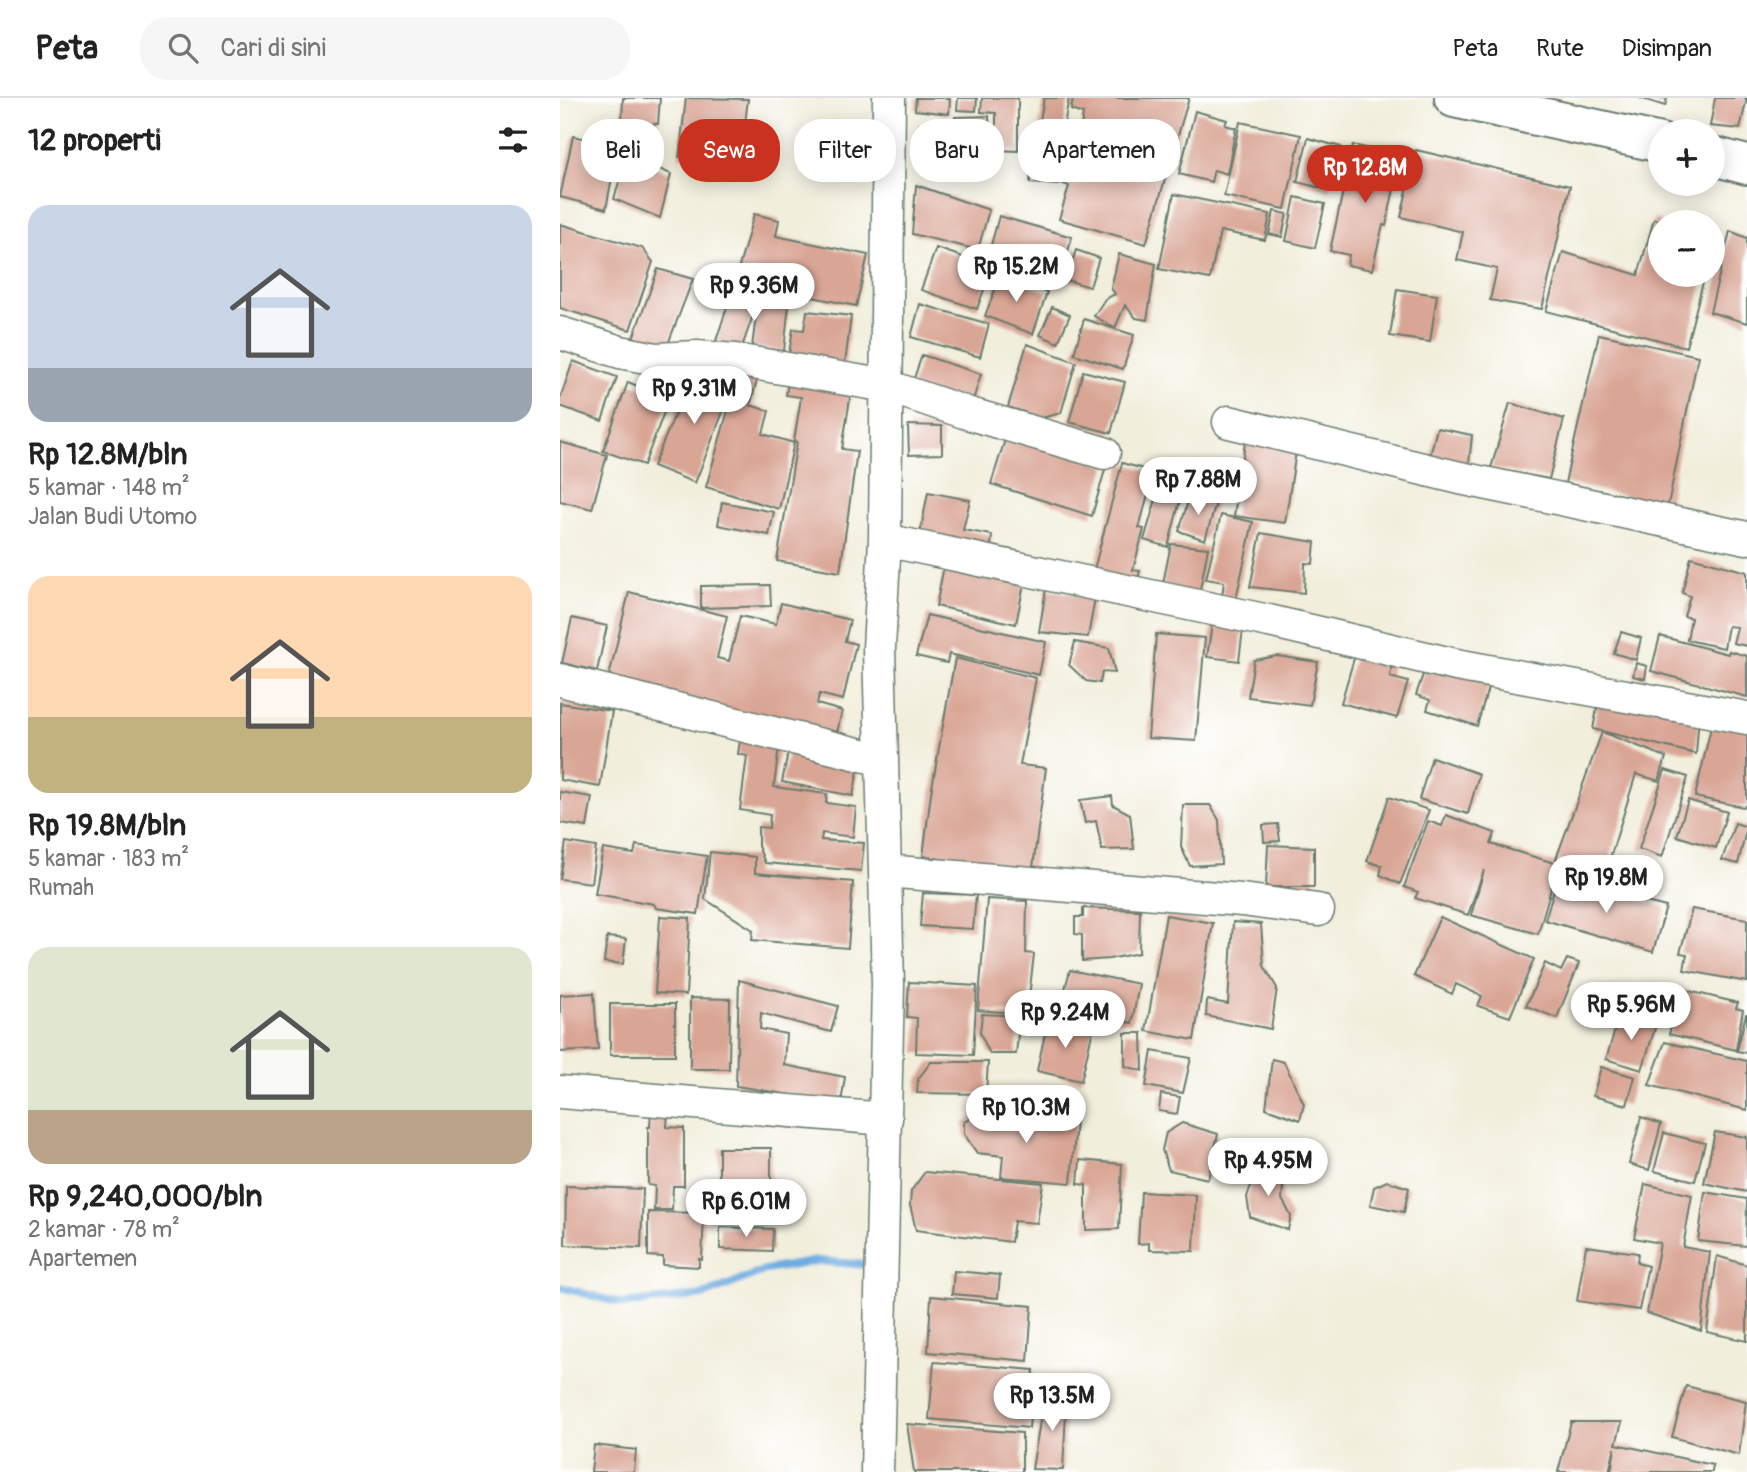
<!DOCTYPE html>
<html lang="id">
<head>
<meta charset="utf-8">
<style>
	body { margin:0; font-family:Pangolin,sans-serif; background:#f6f6f6; color:#222; height:100vh; display:flex; flex-direction:column; font-size:26px; white-space:nowrap }
	* { box-sizing:border-box; margin:0 }
	p { font-size:23px; color:#767676 }
	.icon { flex:none; width:38px; height:38px; fill:none; stroke:currentColor; stroke-width:2; stroke-linecap:round; stroke-linejoin:round }
	.map { position:relative; flex:1; overflow:hidden }
	.drawer { display:flex; flex-direction:column; background:#fff; width:560px }
	.drawer>* { flex:none }
	.top-card { position:absolute; left:21px; top:21px; width:665px; height:63px; display:flex; gap:14px }
	.fabs { position:absolute; left:1088px; top:21px; display:grid; gap:14px }
	.fabs a { display:grid; place-items:center; width:77px; height:77px; border-radius:50%; background:#fff; box-shadow:0 4px 18px #0003; font-size:35px }
	.price { position:absolute; translate:-50% -60px; padding:0 16px; border-radius:24px; background:#fff; color:#222; font-size:23px; line-height:46px; filter:drop-shadow(0 2px 4px #0008) }
	.price::after { content:''; position:absolute; left:50%; top:42px; width:21px; height:16px; margin-left:-10px; background:inherit; clip-path:polygon(0 0,100% 0,50% 100%) }
	.price.selected { background:#c8321e; color:#fff }
	ul { padding:0; list-style:none }
	li { display:grid; align-content:center; gap:14px; height:371px; padding:0 28px }
	li span { display:grid; place-items:center; height:217px; border-radius:21px; color:#555 }
	li>.icon { margin-inline-start:auto }
	span .icon { width:126px; height:126px; fill:#fffc; stroke-width:1 }
	li b { font-size:30px }
	h2 { display:flex; justify-content:space-between; align-items:center; height:84px; padding:0 28px; font-size:30px }
	.tag { padding:0 24px; border-radius:28px; background:#fff; box-shadow:0 4px 18px #0003; font-size:24px; line-height:63px }
	.tag.selected { background:#c8321e; color:#fff }
	header { display:flex; align-items:center; gap:42px; box-sizing:border-box; height:98px; padding:0 35px; background:#fff; border-bottom:2px solid #e0e0e0 }
	header strong { font-size:33px }
	nav { display:flex; gap:38px; margin-inline-start:auto; font-size:24px }
	.search { width:490px; height:63px; background:#f6f6f6; display:flex; align-items:center; gap:18px; box-sizing:border-box; padding:0 24px; border-radius:28px; color:#767676; font-size:26px }
	main { display:flex; flex:1; min-height:0 }
	.map>svg:first-child { display:block }
</style>
</head>
<body>
<header>
<strong>Peta</strong>
<div class="search"><svg class="icon" aria-label="search" viewBox="0 0 24 24"><circle cx="10" cy="10" r="6"/><path d="M15 15l6 6"/></svg>Cari di sini</div>
<nav><a>Peta</a><a>Rute</a><a>Disimpan</a></nav>
</header>
<main>
<section class="drawer">
<h2>12 properti<svg class="icon" aria-label="filters" viewBox="0 0 24 24"><path d="M4 7h16M4 17h16"/><circle cx="9" cy="7" r="2"/><circle cx="15" cy="17" r="2"/></svg></h2>
<ul>
<li><span style="background:linear-gradient(#c9d6e8 75%,#9aa5b1 0)"><svg class="icon" aria-label="home" viewBox="0 0 24 24"><path d="M3 11l9-7 9 7M6 9v11h12V9"/></svg></span><div><b>Rp 12.8M/bln</b><p>5 kamar · 148 m²</p><p>Jalan Budi Utomo</p></div></li>
<li><span style="background:linear-gradient(#ffd9b3 65%,#c2b280 0)"><svg class="icon" aria-label="home" viewBox="0 0 24 24"><path d="M3 11l9-7 9 7M6 9v11h12V9"/></svg></span><div><b>Rp 19.8M/bln</b><p>5 kamar · 183 m²</p><p>Rumah</p></div></li>
<li><span style="background:linear-gradient(#dfe7d0 75%,#b9a48a 0)"><svg class="icon" aria-label="home" viewBox="0 0 24 24"><path d="M3 11l9-7 9 7M6 9v11h12V9"/></svg></span><div><b>Rp 9,240,000/bln</b><p>2 kamar · 78 m²</p><p>Apartemen</p></div></li>
</ul>
</section>
<div class="map">
<svg width="1187" height="1374" viewBox="0 0 1187 1374">
	<rect width="100%" height="100%" fill="#fff"/>
	<filter id="ink" filterUnits="userSpaceOnUse"><feTurbulence type="fractalNoise" baseFrequency=".0143" numOctaves="2"/><feDisplacementMap in="SourceGraphic" scale="14" xChannelSelector="R" yChannelSelector="G"/><feConvolveMatrix kernelMatrix="1 2 1 2 8 2 1 2 1" color-interpolation-filters="sRGB"/></filter>
	<filter id="wash" filterUnits="userSpaceOnUse"><feTurbulence type="fractalNoise" baseFrequency=".00686" numOctaves="4" result="noise"/><feDisplacementMap in="SourceGraphic" scale="28" xChannelSelector="R" yChannelSelector="G"/><feGaussianBlur stdDeviation="1.57" result="paint"/><feColorMatrix in="noise" values="0 0 0 0 0 0 0 0 0 0 0 0 0 0 0 0 0 1.4 0 .05"/><feComposite in="paint" operator="in"/></filter>
	<g filter="url(#wash)">
		<rect width="100%" height="100%" fill="#f1eedb"/>
		<g fill="none" stroke-linecap="round" stroke-linejoin="round">
			<!-- stream -->
			<path stroke="#6dace0" stroke-width="8" d="M0 1189 63 1206 144 1197 205 1172 258 1163 309 1167"/>
		</g>
		<g id="blocks">
			<!-- building -->
			<path fill="#d9a594" d="M63 0H100L98 26 62 24Z
				M126 0 188 1 180 67 119 59Z
				M356 0H390L389 16 355 12Z
				M398 0H417L416 13 397 12Z
				M422 0H458V53L436 52V15L421 14Z
				M484 0H509L503 33 479 28Z
				M513 0H629L586 146 499 121 509 88 501 85 511 35 520 37 523 16 511 12Z
				M1080 0H1107L1105 8Z
				M1155 0H1187L1180 31 1150 28Z
				M635 13 667 22 665 27 676 30 667 76 654 72 651 84 619 76Z
				M429 18 430 41 396 42 395 19Z
				M680 24 741 37 725 111 664 98Z
				M359 26 384 30 381 46 411 51 406 72 354 64Z
				M474 32 503 35 498 87 470 85Z
				M254 36 310 42 307 68 251 61Z
				M13 38 58 48 46 111 0 99Z
				M748 40 781 49 769 92 737 84Z
				M793 47 841 58 826 128 823 127 812 172 787 167 789 157 770 153Z
				M856 52 1010 88 982 211 930 202 937 171 897 162 903 134 841 119Z
				M67 57 111 76 100 120 54 101Z
				M356 87 429 112 418 152 352 136Z
				M614 96 710 116 705 142 660 133 650 181 599 171Z
				M735 99 765 106 755 150 726 143Z
				M714 113 727 116 722 139 709 136Z
				M194 116 219 122 216 138 308 157 296 208 175 183Z
				M439 118 512 139 501 179 428 158Z
				M1094 121 1101 123V177H1145L1126 249 986 213 1003 154 1078 177Z
				M0 126 82 150 93 164 70 232 0 210Z
				M1170 133 1187 140V225L1150 214Z
				M376 150 432 169 417 211 361 192Z
				M516 152 539 160 530 189 506 182Z
				M559 156 596 166 587 222 576 220 565 207 555 230 534 218 545 201 555 196 551 190Z
				M98 171 133 181 106 251 73 240Z
				M441 176 487 194 473 236 425 218Z
				M837 191 877 197 870 244 830 238Z
				M172 194 198 203 229 206 224 253 192 249 198 203 181 252 156 243Z
				M360 206 429 226 420 259 351 239Z
				M492 209 510 217 498 245 480 237Z
				M247 213 291 218 285 266 229 256 233 231 244 232Z
				M524 221 574 237 563 271 514 256Z
				M1039 236 1138 258 1108 407 1005 385Z
				M467 246 516 264 501 315 482 320 448 309Z
				M362 257 421 276 411 309 351 289Z
				M13 263 57 279 42 323 0 308V301Z
				M135 269 174 286 135 385 93 368Z
				M180 271 199 276 190 307 209 313 203 336 234 345 219 411 146 389Z
				M523 273 565 284 551 335 509 324Z
				M229 277 292 288 282 351 297 353 280 474 217 463 237 344 234 343 241 299 226 297Z
				M68 284 109 301 84 367 43 353Z
				M950 305 1004 321 989 381 931 370Z
				M348 327 382 328V356L349 357Z
				M877 330 912 337 909 366 870 358Z
				M447 335 546 368 532 418 431 386Z
				M686 338 737 347 725 425 674 418Z
				M0 344 47 357 32 411 0 403Z
				M562 365 594 374 579 430 584 431 573 472 580 473 576 488 532 479Z
				M601 384 623 391 608 449 584 442Z
				M368 394 410 402 403 432 432 437 430 455 359 442Z
				M630 397 656 405 645 442 619 433Z
				M162 404 214 414 209 437 158 427Z
				M661 417 693 424 676 501 662 498 664 484 646 481Z
				M701 435 755 444 753 466 745 465 744 495 690 489Z
				M611 446 648 450 638 502 601 495Z
				M386 458 466 476 456 526 376 508Z
				M1131 459 1187 474V548L1173 545 1177 529 1168 528 1164 550 1127 542 1131 520 1124 518 1130 498 1122 495Z
				M210 487 211 508 141 510V488Z
				M486 491 535 500 528 539 479 534Z
				M69 494 167 518 157 560 169 563 180 518 216 526 221 505 290 522 285 543 296 546 283 602 259 596 257 606 282 613 275 643 47 587Z
				M367 517 486 544 479 577 389 556 387 565 356 558Z
				M12 520 47 528 37 573 2 565Z
				M652 526 683 531 679 563 647 559Z
				M1061 534 1081 540 1076 562 1054 555Z
				M596 536 645 540 636 643 588 640Z
				M1100 538 1168 556 1169 553 1187 558V599L1091 573Z
				M515 544 549 550 555 575 542 574 540 585 526 583 509 567Z
				M795 557 832 565 830 579 848 584 837 620 781 605Z
				M717 558 758 564 750 607 688 599 694 562Z
				M395 560 476 580 460 667 486 670 472 777 363 758 371 695Z
				M867 565 930 583 917 628 867 612 870 602 856 597Z
				M1076 565 1087 568 1085 581 1073 578Z
				M1040 596 1139 617 1136 656 1033 631Z
				M0 605 52 613 40 689 0 682Z
				M1151 629 1187 631V707L1183 709 1135 699Z
				M1042 634 1106 659 1099 683 1076 676 1046 773 996 761Z
				M180 643 219 648 214 689 267 696 266 705 296 709 293 739 262 735 261 742 304 745 301 773 205 765 198 748V729L209 730 210 717 180 712 187 658 178 656Z
				M229 650 300 663 293 698 222 684Z
				M872 659 919 676 908 716 859 701Z
				M1105 672 1128 679 1102 759 1079 751Z
				M0 694 32 699 27 729 0 725Z
				M552 698 553 707 570 716 574 751 542 752 536 723 525 725 520 702Z
				M829 699 869 712 840 786 820 777 822 768 807 763Z
				M1128 702 1167 714 1156 750 1117 738Z
				M623 707H650L659 722 661 766 630 768 621 749Z
				M886 717 935 735 931 746 998 766 978 836 911 817 924 772 908 817 855 800 858 794 844 789 868 723 882 728Z
				M1175 725 1187 729 1178 766 1162 762Z
				M718 726 720 743 704 744 703 727Z
				M6 744 36 749 31 785 0 781Z
				M76 747 147 758 138 816 96 810 94 806 35 796 43 751 74 756Z
				M708 747 754 749V789H706Z
				M150 754 195 759V775L293 784 288 850 192 842 193 832 145 801Z
				M997 782 1106 809 1093 854 985 822Z
				M363 795 416 797 413 831 360 828Z
				M427 801 467 803 466 855 474 856 467 916 418 912Z
				M523 810 580 812 579 855 549 861 522 863V837L515 836V819H523Z
				M1132 811 1187 821V884L1124 872 1127 856 1120 855Z
				M606 817 653 825 634 942 586 933Z
				M100 818 130 820 126 897 95 895Z
				M880 819 974 861 950 919 918 908 922 898 896 886 892 896 854 878Z
				M673 824 701 826 704 868 717 890 711 931 646 918 647 902 668 906Z
				M47 839 66 841 63 866 44 864Z
				M1007 861 1019 865 997 920 966 908 985 865 1001 873Z
				M510 872 579 886 572 925 500 910Z
				M179 882 278 908 271 934 201 915 200 931 226 936 224 967 285 979 281 1005 176 988Z
				M349 884 417 888 413 957 356 955 357 920 347 919Z
				M1121 891 1178 905 1176 910 1183 912 1176 952 1109 936Z
				M34 895 38 952 0 954V897Z
				M130 900 170 901 169 971H130Z
				M50 906H115V957H50Z
				M422 916 460 918 456 956H430L420 935Z
				M1060 916 1096 927 1082 972 1046 961Z
				M1186 916H1187V955L1177 953Z
				M488 921 533 931 521 983 477 973Z
				M565 935H582L583 973 565 968Z
				M1105 944 1187 963V1012L1089 987Z
				M592 953 631 960 623 995 586 988Z
				M712 961 724 964 744 1006 740 1022 706 1010Z
				M371 964H428L426 996 357 995 358 981Z
				M1041 969 1075 979 1067 1007 1033 998Z
				M601 996 620 999 617 1016 599 1013Z
				M91 1010 108 1011 107 1029 124 1030V1088H113L112 1112H94L95 1088 88 1087V1029H90Z
				M420 1015 516 1023 511 1085 441 1079 443 1058 417 1055 404 1036V1024Z
				M1081 1019 1101 1026 1089 1072 1069 1066Z
				M622 1025 658 1036 648 1081 609 1072 602 1052 606 1035Z
				M1155 1034 1187 1039V1094L1144 1085Z
				M1104 1035 1145 1045 1135 1083 1094 1073Z
				M159 1050H211V1112L159 1113Z
				M520 1062 562 1066 559 1131 526 1132V1087L518 1086Z
				M699 1065 724 1077 722 1101 731 1118 728 1132 690 1119 687 1099Z
				M365 1074 483 1085 477 1125 454 1123 451 1144 356 1132 350 1107 351 1093Z
				M827 1083 849 1090 844 1114 810 1107 814 1089Z
				M1085 1086 1132 1097 1123 1149 1150 1154 1141 1233 1087 1215 1100 1145 1074 1140Z
				M6 1088 83 1091 81 1150 5 1147Z
				M581 1094 636 1097 634 1153 589 1152V1145L578 1146Z
				M1145 1094 1187 1101 1186 1148 1138 1143Z
				M88 1114 144 1115 142 1162 139 1161V1169L103 1167V1159L88 1158Z
				M160 1129 213 1131 212 1153 160 1151Z
				M1026 1148 1078 1155 1077 1165 1088 1168 1079 1212 1017 1203Z
				M1157 1158 1187 1167V1243L1147 1234Z
				M394 1173 440 1177 438 1200 392 1196Z
				M371 1198 472 1208 468 1263 368 1254Z
				M374 1264 474 1272 469 1330 369 1321Z
				M1126 1288 1186 1303 1179 1357 1112 1339Z
				M485 1294H507L503 1372 472 1371Z
				M1011 1324H1062L1056 1346 1153 1367 1152 1374H1051L1055 1350 1049 1374H998Z
				M347 1326 462 1335V1374H354Z
				M34 1347 76 1352 74 1374H31Z"/>
		</g>
	</g>
	<g filter="url(#ink)">
		<use href="#blocks" fill-opacity="0" stroke="#687b6e" stroke-width="2"/>
		<g fill="none" stroke-linecap="round" stroke-linejoin="round">
			<!-- street casing -->
			<g stroke="#687b6e" stroke-width="35">
				<path id="street" d="M0 235 60 254 96 261 137 259 175 262 327 288 407 315 544 355
					M669 324 900 380 1187 440
					M325 442 709 523 896 567 1187 620
					M0 582 322 662
					M325 773 682 802 758 812
					M0 994 326 1021
					M317 1374 328 886 319 550 325 442 329 0"/>
			</g>
			<!-- secondary casing -->
			<g stroke="#687b6e" stroke-width="42">
				<path id="secondary" d="M894 0 1101 45
					M1153 58 1187 67"/>
			</g>
			<!-- street -->
			<use href="#street" stroke="#fff" stroke-width="32"/>
			<!-- secondary -->
			<use href="#secondary" stroke="#fff" stroke-width="38"/>
		</g>
	</g>
</svg>
<div class="fabs">
<a>+</a>
<a>−</a>
</div>
<b class="price selected" style="left:805px;top:107px">Rp 12.8M</b>
<b class="price" style="left:456px;top:206px">Rp 15.2M</b>
<b class="price" style="left:194px;top:225px">Rp 9.36M</b>
<b class="price" style="left:134px;top:328px">Rp 9.31M</b>
<b class="price" style="left:638px;top:419px">Rp 7.88M</b>
<b class="price" style="left:1046px;top:817px">Rp 19.8M</b>
<b class="price" style="left:1071px;top:944px">Rp 5.96M</b>
<b class="price" style="left:505px;top:952px">Rp 9.24M</b>
<b class="price" style="left:466px;top:1047px">Rp 10.3M</b>
<b class="price" style="left:708px;top:1100px">Rp 4.95M</b>
<b class="price" style="left:186px;top:1141px">Rp 6.01M</b>
<b class="price" style="left:492px;top:1335px">Rp 13.5M</b>
<div class="top-card">
<a class="tag">Beli</a>
<a class="tag selected">Sewa</a>
<a class="tag">Filter</a>
<a class="tag">Baru</a>
<a class="tag">Apartemen</a>
</div>
</div>
</main>
</body>
</html>
